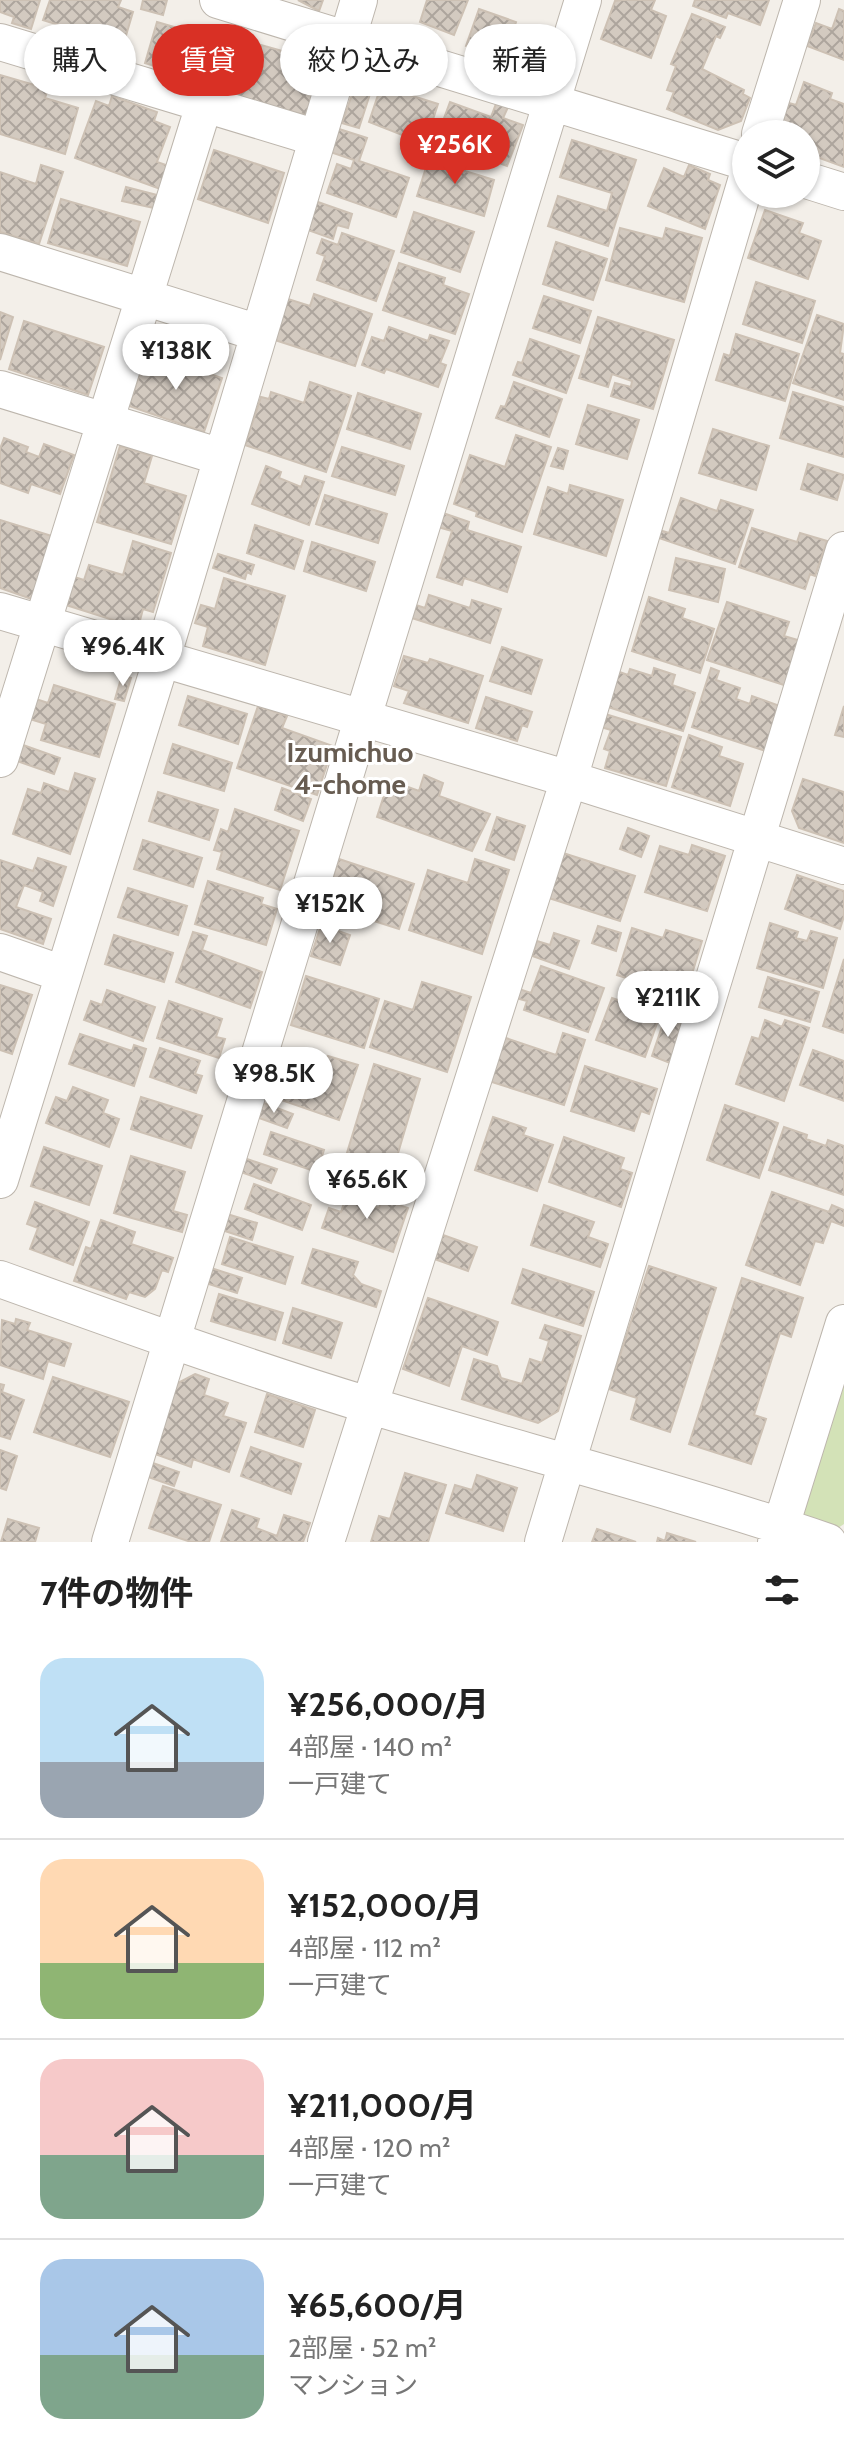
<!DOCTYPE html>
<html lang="ja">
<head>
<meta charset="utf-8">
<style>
	body { margin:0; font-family:Cabin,"Noto Sans JP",sans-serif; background:#f2f2f2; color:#222; height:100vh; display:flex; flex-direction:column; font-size:30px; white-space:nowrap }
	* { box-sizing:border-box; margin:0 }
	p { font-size:26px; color:#767676 }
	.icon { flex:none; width:44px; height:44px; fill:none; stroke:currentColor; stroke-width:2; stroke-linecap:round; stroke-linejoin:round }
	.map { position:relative; height:1542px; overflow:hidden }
	.panel { display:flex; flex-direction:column; background:#fff; flex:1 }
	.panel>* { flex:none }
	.guide { position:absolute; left:24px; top:24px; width:796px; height:72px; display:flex; gap:16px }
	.buttons { position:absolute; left:732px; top:120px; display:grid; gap:16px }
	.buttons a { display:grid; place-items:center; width:88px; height:88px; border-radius:50%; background:#fff; box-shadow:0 2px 6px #0004; font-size:40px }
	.price { position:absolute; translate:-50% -68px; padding:0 18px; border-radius:28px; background:#fff; color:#222; font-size:26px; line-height:52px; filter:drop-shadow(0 2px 4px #0008) }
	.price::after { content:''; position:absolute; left:50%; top:48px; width:24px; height:18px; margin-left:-12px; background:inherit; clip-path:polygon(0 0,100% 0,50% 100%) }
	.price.selected { background:#d93025; color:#fff }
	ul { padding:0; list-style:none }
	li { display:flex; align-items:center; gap:24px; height:200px; padding:0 40px }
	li+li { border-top:2px solid #e0e0e0 }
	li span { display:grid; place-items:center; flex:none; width:224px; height:160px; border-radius:24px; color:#555 }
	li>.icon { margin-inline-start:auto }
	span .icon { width:96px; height:96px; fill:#fffc; stroke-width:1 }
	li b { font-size:34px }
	h2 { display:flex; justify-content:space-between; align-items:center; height:96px; padding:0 40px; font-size:34px }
	.chip { padding:0 28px; border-radius:36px; background:#fff; box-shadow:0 2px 6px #0004; font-size:28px; line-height:72px }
	.chip.selected { background:#d93025; color:#fff }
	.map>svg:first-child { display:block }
</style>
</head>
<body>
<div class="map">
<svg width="844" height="1542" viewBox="0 0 844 1542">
	<defs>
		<pattern id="building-cross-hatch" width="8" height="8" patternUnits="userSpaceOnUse" patternTransform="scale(2)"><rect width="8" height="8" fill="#d3cac0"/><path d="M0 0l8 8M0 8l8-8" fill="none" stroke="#ada59d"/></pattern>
	</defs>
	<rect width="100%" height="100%" fill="#f3efe9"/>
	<!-- park -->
	<path fill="#d3e2b7" d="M844 1368V1524L838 1528 805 1517 801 1506Z"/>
	<!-- building -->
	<path fill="url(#building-cross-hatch)" stroke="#cdc1b4" stroke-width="2" d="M0 0H40L31 29 12 23 14 17 0 12Z
		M50 0H121L118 7 133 12 119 59 54 39 59 25 43 20Z
		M143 0H167L163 15 141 9Z
		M298 0H323L319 11Z
		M468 0 454 35 420 22 427 0Z
		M622 0H655L651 10 666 16 651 58 601 39 615 1Z
		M695 0H769L760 25 728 13 726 18 693 6Z
		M479 9 516 22 511 37 533 44 525 67 466 46Z
		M839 9 844 11V60L807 46 816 23 832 29Z
		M692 14 725 27 720 38 716 36 702 69 744 90 743 94 750 98 741 121 718 130 667 109 674 92 667 90 676 66 671 64Z
		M157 22 222 41 210 83 145 63Z
		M240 39 307 58 304 68 321 73 308 116 237 96 239 89 226 85Z
		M0 75 48 89 45 98 78 108 65 154 0 134Z
		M804 82 832 93 830 99 844 104V167L806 153V134H794L796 127 782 123 789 103 796 105Z
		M381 86 438 104 425 144 369 122Z
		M354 89 370 94 359 128 342 123Z
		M112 96 157 112 154 121 170 127 157 162 172 167 163 190 75 158 96 101 109 106Z
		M497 101 509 105 503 118 523 125 507 166 436 140 450 102 491 117Z
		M339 129 367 138 359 161 409 178 396 217 327 193 337 164 351 169 354 160 330 152Z
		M572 140 636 160 608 246 548 226 558 196 607 211 612 193 560 177Z
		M214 150 284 173 268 223 198 199Z
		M430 155 466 166 465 171 494 180 484 216 417 196Z
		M41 165 63 172 39 244 0 232V172L36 184Z
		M689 165 710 174 708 180 720 185 705 229 648 206 664 168 684 177Z
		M126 187 157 195 154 208 122 201Z
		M61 199 140 222 127 266 48 243Z
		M315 201 352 214 348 228 337 225 333 239 305 229Z
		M765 210 803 223 799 233 821 241 808 279 748 258Z
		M414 212 474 232 460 272 401 252Z
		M620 228 663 239 666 228 702 238 684 302 606 280Z
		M342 233 394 251 376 301 317 280 325 256 317 253 322 239 338 245Z
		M556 242 607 259 593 300 543 284Z
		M399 263 445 278 443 285 469 294 455 334 383 310Z
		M756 282 815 301 802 343 743 324Z
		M314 294 372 314 355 366 275 340 288 299 310 306Z
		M544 296 591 311 580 343 533 328Z
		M0 312 13 317 0 360Z
		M817 315 844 324 840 353 844 354V400L793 383Z
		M598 317 674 340 653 409 611 396 615 383 631 387 632 381 612 374 608 387 579 378Z
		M24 321 104 347 88 395 9 369Z
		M389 327 428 341 430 335 449 341 440 363 446 365 438 387 386 369 384 373 362 365 372 337 384 341Z
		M736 334 799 354 785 401 716 380 724 354 730 356Z
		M530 339 579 356 566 393 513 375 518 362 522 363Z
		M147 352 222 378 204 432 129 406Z
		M310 382 351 396 326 472 245 445 261 397 269 399 271 392 304 403Z
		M514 382 562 399 549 437 496 418 501 406 505 407Z
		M793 392 844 407V457L780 438Z
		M358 393 421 414 410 449 347 429Z
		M588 405 639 420 627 459 576 444Z
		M713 429 769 446 756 490 699 473Z
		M516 435 551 447 522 532 476 516 477 512 454 504 470 455 505 467Z
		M4 438 28 447 26 452 39 457 44 444 74 455 60 494 31 484 28 493 0 483V449Z
		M120 446 152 456 144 483 186 496 171 544 97 522Z
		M342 447 404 466 395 495 332 476Z
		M558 448 568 451 563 469 551 466Z
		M808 464 844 475 837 500 801 489Z
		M266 466 281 472 279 478 301 487 305 476 324 482 309 525 252 504Z
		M570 485 623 500 606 556 534 534 548 487 568 494Z
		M325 495 387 514 378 543 316 524Z
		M681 498 717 511 721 500 753 510 735 564 653 536 656 529 669 533Z
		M443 513 469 522 467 530 521 547 507 592 464 578 462 585 437 577 452 531 438 527Z
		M0 520 58 538 37 601 0 588Z
		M255 525 303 541 294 569 247 553Z
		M752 528 797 542 800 533 827 541 815 576 810 574 805 589 739 567Z
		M133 541 171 553 153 612 143 609 138 628 63 604 71 576 84 580 89 565 123 575Z
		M312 542 375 562 366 591 304 571Z
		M218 554 254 565 251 574 247 572 245 579 213 568Z
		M676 558 725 569 718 602 669 590Z
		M224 578 285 596 265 665 203 646 208 627 195 623 201 605 215 609Z
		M429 595 470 608 472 600 501 609 490 643 412 618 416 605 425 608Z
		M649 597 685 609 682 618 714 629 700 673 632 651Z
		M727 602 789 622 784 636 801 641 787 686 707 660Z
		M502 647 542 660 531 694 490 681Z
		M404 656 428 663 430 659 483 676 468 723 404 703 409 691 394 686Z
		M654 668 675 675 672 685 695 693 683 731 602 705 614 670 628 675 630 669 652 676Z
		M711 668 719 671 716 680 740 688 736 699 750 704 752 696 780 706 766 751 692 727Z
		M122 675 131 678 124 701 115 699Z
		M54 685 115 704 99 757 41 740 46 724 30 719 36 699 48 703Z
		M188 696 247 714 238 744 179 725Z
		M486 697 532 712 527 727 522 725 517 741 476 728Z
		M258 706 287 716 282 728 333 746 317 795 237 768Z
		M844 706V737L835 735Z
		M605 714 681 737 666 786 605 768 610 751 604 749 611 730 601 727Z
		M689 735 722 747 719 756 743 764 730 806 672 787Z
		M173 744 232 763 224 791 164 773Z
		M23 745 60 758 54 774 17 761Z
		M75 773 95 779 70 854 13 834 28 789 41 793 44 783 69 792Z
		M424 775 443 783 439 796 490 814 472 851 377 817 389 780 419 791Z
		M803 779 844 792V843L799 828 792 811Z
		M282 788 311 799 303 821 275 810Z
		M158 792 218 810 209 840 149 821Z
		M235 809 299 831 280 890 217 869 222 852 214 850 221 829 228 832Z
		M497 817 525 826 514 860 486 850Z
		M628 828 649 836 641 857 620 849Z
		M143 840 202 858 193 887 134 869Z
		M692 845 725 856 707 911 645 892 660 846 689 855Z
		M563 853 635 876 620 921 549 898Z
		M38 858 66 867 53 906 40 901 43 892 24 885 16 907 51 919 43 944 0 929V860L33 871Z
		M339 859 414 884 399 929 324 905Z
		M475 859 509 870 482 954 409 930 428 870 468 883Z
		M797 875 844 891V916L840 929 785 909Z
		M208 881 263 898 261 904 277 909 266 945 195 924Z
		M128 888 187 906 178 935 118 917Z
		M770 923 798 932 796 938 807 941 811 931 837 938 823 988 757 968Z
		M321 925 350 935 340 965 311 956Z
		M598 926 621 933 616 951 592 943Z
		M632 928 663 938 666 930 702 941 685 997 617 975Z
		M193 932 207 936 202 950 262 972 250 1008 176 982Z
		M554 933 579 941 569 969 532 956 537 941 550 945Z
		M114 935 173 953 164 982 105 964Z
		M844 959V1033L823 1026Z
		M541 966 604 988 588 1032 524 1010 527 1001 516 998 519 989 531 993Z
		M306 976 379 999 364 1048 291 1025Z
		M768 977 819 992 810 1022 759 1007Z
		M422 982 471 997 447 1072 370 1047 385 1001 413 1010Z
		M0 985 32 995 12 1054 0 1050Z
		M107 990 155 1007 143 1041 84 1020 91 1001 102 1005Z
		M612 998 660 1015 645 1057 596 1040Z
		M169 1001 222 1019 216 1037 225 1039 219 1058 157 1038Z
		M666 1015 685 1022 670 1063 652 1056Z
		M765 1020 782 1027 785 1020 809 1028 784 1101 736 1084 752 1037 759 1039Z
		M563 1033 585 1040 564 1105 489 1081 503 1037 556 1055Z
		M80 1034 132 1051 134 1045 146 1049 134 1086 69 1064Z
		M160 1048 200 1061 195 1074 202 1076 196 1093 150 1077Z
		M813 1050 844 1061V1101L800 1085Z
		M310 1055 326 1061 328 1056 358 1065 339 1120 281 1100 295 1058 307 1062Z
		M374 1064 420 1079 393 1170 346 1156Z
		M585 1066 657 1089 649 1114 641 1111 634 1131 571 1111Z
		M73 1087 108 1100 103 1113 119 1119 109 1147 46 1123 56 1097 67 1101Z
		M141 1097 202 1116 191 1148 131 1129Z
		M261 1102 293 1114 287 1128 256 1117Z
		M725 1105 778 1123 759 1178 707 1160Z
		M493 1117 526 1128 523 1135 553 1145 537 1191 475 1170Z
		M784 1127 807 1135 806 1139 826 1146 828 1140 844 1146V1195L769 1170Z
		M271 1132 324 1150 317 1172 264 1154Z
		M564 1137 624 1158 620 1169 632 1173 621 1207 549 1182Z
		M44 1147 102 1166 89 1205 31 1186Z
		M131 1156 185 1172 173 1211 187 1215 182 1232 114 1213Z
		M244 1158 277 1169 271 1183 238 1171Z
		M254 1184 311 1205 302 1230 245 1209Z
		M349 1188 367 1194 364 1203 379 1208 382 1199 408 1208 393 1252 322 1228 329 1208 341 1212Z
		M772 1192 829 1212 832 1205 844 1210V1226L831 1221 823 1243 815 1241 800 1285 746 1265Z
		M35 1202 89 1222 73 1265 30 1249 38 1228 27 1224Z
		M544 1205 594 1222 588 1237 608 1244 600 1267 531 1245Z
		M227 1214 257 1223 252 1240 222 1230Z
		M101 1220 135 1232 131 1244 173 1258 168 1272 162 1270 155 1289 145 1297 129 1292 126 1299 74 1281 86 1247 91 1249Z
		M443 1235 477 1247 468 1271 434 1259Z
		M230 1237 293 1257 285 1284 222 1264Z
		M313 1249 358 1262 353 1275 361 1284 381 1291 376 1307 302 1283Z
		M649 1266 716 1288 670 1432 631 1419 637 1398 609 1389Z
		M211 1268 242 1278 237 1293 206 1283Z
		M523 1269 594 1292 583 1326 512 1303Z
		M742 1278 803 1298 791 1337 780 1333 754 1415 766 1419 751 1464 689 1444Z
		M219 1294 283 1313 275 1340 211 1321Z
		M428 1298 498 1322 487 1355 462 1346 449 1386 403 1369Z
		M293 1308 342 1323 331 1358 283 1343Z
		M16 1319 30 1323 27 1330 71 1344 64 1366 48 1361 43 1379 0 1365 2 1320 15 1324Z
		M545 1325 581 1336 558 1411 538 1423 462 1399 474 1359 497 1366 501 1378 522 1384 530 1359 542 1363 549 1341 540 1338Z
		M195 1374 209 1379 204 1395 228 1403 223 1416 246 1423 229 1472 193 1459 191 1467 152 1453 176 1384Z
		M53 1377 129 1402 110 1457 34 1432Z
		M0 1384 4 1385 2 1392 24 1400 10 1439 0 1436Z
		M267 1394 315 1410 303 1447 255 1432Z
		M251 1447 301 1464 291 1494 241 1476Z
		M0 1450 17 1456 6 1490 0 1488Z
		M150 1462 179 1472 174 1486 145 1476Z
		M405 1473 446 1485 428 1542H371L379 1516 390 1519Z
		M477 1475 517 1488 503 1531 446 1513 455 1485 472 1490Z
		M163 1486 221 1505 209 1542H191L149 1528Z
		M232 1510 259 1519 256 1528 277 1536 284 1515 310 1523 303 1542H221Z
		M8 1519 39 1528 35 1542H1Z
		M597 1529 636 1542H592Z
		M667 1533 696 1542H657L658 1538 665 1541Z"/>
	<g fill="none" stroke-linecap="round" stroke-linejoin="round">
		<!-- minor casing -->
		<g stroke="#bdb6ad" stroke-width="38">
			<path id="minor" d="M218 0 746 162
				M0 42 317 138
				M760 134 802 0
				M806 180 844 192
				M0 252 259 333
				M0 389 221 457
				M0 611 569 779 844 866
				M0 759 204 105
				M0 952 63 974
				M0 1180 162 658 359 0
				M0 1279C122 1323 244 1367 368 1405 521 1451 676 1490 828 1542
				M110 1542 583 0
				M326 1542 569 779 746 181
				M543 1542 844 550
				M776 1542 844 1323"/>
		</g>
		<!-- minor -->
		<use href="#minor" stroke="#fff" stroke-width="36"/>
	</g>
	<g text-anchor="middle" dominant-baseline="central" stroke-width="6" stroke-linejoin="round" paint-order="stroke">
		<!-- neighbourhood labels -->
		<g font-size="28" font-weight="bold" fill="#675c51" stroke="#fff">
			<text x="350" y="752">Izumichuo<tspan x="350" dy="32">4-chome</tspan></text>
		</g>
	</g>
</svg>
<div class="buttons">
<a><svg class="icon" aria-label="layers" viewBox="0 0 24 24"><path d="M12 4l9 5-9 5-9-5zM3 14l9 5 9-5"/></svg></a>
</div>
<b class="price selected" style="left:455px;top:186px">¥256K</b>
<b class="price" style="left:176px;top:392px">¥138K</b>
<b class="price" style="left:123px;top:688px">¥96.4K</b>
<b class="price" style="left:330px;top:945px">¥152K</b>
<b class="price" style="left:668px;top:1039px">¥211K</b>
<b class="price" style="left:274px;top:1115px">¥98.5K</b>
<b class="price" style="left:367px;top:1221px">¥65.6K</b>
<div class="guide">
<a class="chip">購入</a>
<a class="chip selected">賃貸</a>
<a class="chip">絞り込み</a>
<a class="chip">新着</a>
</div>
</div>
<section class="panel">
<h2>7件の物件<svg class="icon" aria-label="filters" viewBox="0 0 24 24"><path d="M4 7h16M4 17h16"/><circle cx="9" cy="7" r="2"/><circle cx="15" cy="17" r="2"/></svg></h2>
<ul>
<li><span style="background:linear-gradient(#bfe0f5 65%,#9aa5b1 0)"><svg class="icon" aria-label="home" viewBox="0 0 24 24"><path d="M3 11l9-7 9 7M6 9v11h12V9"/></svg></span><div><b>¥256,000/月</b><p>4部屋 · 140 m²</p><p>一戸建て</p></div></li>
<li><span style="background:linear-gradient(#ffd9b3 65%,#8fb573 0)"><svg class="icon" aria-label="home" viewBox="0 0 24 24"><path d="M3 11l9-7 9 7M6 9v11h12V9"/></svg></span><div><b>¥152,000/月</b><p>4部屋 · 112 m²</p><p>一戸建て</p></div></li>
<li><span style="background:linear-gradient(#f6c9c9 60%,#7fa58c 0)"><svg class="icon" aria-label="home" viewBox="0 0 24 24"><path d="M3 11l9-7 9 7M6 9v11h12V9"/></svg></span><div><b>¥211,000/月</b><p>4部屋 · 120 m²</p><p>一戸建て</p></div></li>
<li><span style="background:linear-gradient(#a9c7e8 60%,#7fa58c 0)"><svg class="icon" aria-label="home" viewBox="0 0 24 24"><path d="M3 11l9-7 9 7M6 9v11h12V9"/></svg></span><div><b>¥65,600/月</b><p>2部屋 · 52 m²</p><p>マンション</p></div></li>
</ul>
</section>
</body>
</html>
